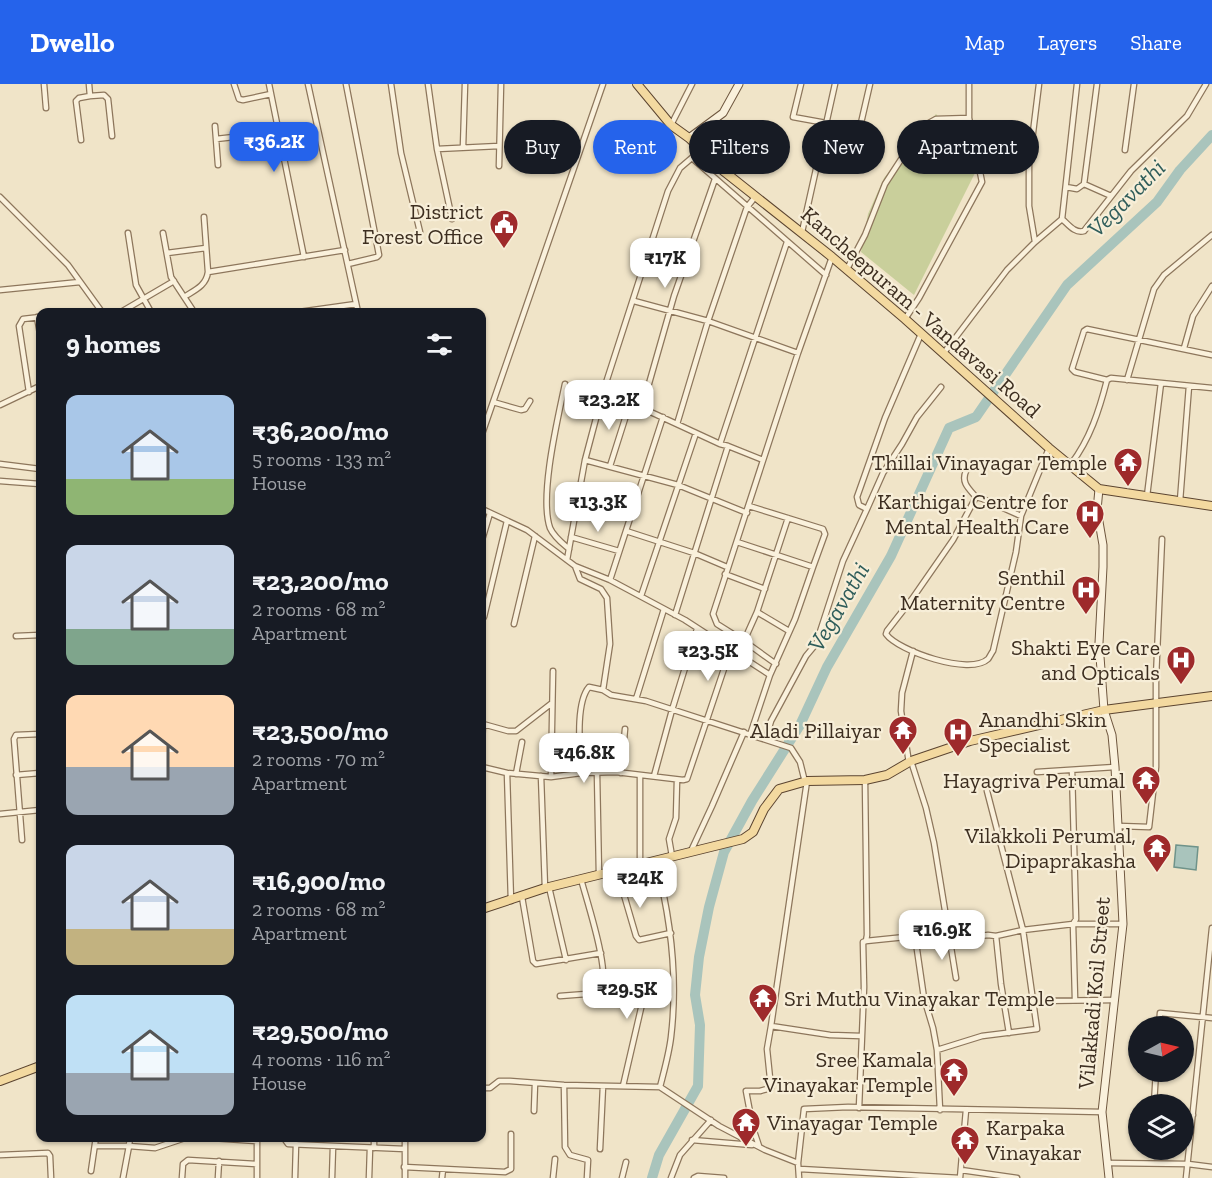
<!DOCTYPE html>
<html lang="en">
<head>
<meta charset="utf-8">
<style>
	body { margin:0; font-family:"Zilla Slab",serif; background:#20242c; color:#f1f3f6; height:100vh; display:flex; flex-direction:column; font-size:22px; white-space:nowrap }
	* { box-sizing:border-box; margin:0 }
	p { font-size:20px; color:#9ea1a6 }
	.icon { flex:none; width:33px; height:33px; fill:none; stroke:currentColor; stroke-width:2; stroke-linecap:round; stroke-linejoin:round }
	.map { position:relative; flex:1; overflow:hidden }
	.side { position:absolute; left:36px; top:224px; width:450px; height:834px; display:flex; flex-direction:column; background:#171b24; border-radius:12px; box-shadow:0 2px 4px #0004 }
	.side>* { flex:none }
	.banner { position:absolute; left:504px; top:36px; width:570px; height:54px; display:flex; gap:12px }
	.needle { width:39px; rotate:82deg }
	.tools { position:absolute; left:1128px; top:932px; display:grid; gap:12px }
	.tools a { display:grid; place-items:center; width:66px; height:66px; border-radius:50%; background:#171b24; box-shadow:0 2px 4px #0004; font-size:30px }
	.price { position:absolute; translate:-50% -51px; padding:0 14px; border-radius:12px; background:#fff; color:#222; font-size:20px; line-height:39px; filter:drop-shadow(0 2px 3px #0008) }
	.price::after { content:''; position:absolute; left:50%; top:36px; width:18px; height:14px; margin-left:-9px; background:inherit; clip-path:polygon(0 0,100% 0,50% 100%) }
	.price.selected { background:#2563eb; color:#fff }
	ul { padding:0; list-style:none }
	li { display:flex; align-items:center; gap:18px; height:150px; padding:0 30px }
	li span { display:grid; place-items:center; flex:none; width:168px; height:120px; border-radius:12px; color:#555 }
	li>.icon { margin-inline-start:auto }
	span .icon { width:72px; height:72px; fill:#fffc; stroke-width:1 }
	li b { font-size:26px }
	h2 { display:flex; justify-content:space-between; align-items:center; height:72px; padding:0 30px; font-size:26px }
	.pill { padding:0 21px; border-radius:27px; background:#171b24; box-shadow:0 2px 4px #0004; font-size:21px; line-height:54px }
	.pill.selected { background:#2563eb; color:#fff }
	header { display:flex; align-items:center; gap:36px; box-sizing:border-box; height:84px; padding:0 30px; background:#2563eb; color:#fff }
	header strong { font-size:28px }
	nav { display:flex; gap:33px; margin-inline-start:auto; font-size:21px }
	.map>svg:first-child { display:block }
</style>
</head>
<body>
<header>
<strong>Dwello</strong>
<nav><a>Map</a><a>Layers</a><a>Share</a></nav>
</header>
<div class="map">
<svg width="1212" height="1094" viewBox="0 0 1212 1094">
	<rect width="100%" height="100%" fill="#f0e4c8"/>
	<!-- green -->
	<path fill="#c9cf9b" d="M936 30 978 83 914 211 861 168 868 130 884 94Z"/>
	<!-- water -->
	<path fill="#a9c4bc" stroke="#6f938a" stroke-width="1.5" d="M1176 761 1198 763 1196 786 1174 783Z"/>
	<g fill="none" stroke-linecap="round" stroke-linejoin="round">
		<!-- river -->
		<path stroke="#a9c4bc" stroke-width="10" d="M652 1094 659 1071 698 1002 700 941 695 911 699 873 709 823 724 768 752 717 800 641 827 583 891 472 949 344 976 333 1067 201 1157 118 1180 86 1212 51"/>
		<!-- street casing -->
		<g stroke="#8d765c" stroke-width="7">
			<path id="street" d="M44 0 46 24
				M89 0 90 12 104 11 108 15 112 52
				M234 0 239 15 243 16 271 10
				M269 0 304 173
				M308 0 358 228
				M346 0 379 171 377 173 348 180
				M391 0 401 69 420 148
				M428 0 437 65 452 135
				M801 0 793 33 826 39
				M671 41 692 0
				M215 42 218 81
				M858 52 870 0
				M216 55 278 48
				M81 56 76 17 79 14 90 12
				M463 63 465 0
				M437 65 499 62
				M701 66 680 84 668 107 603 308 585 376 678 401 747 429
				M1125 66 1134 0
				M692 74 826 191
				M499 82 501 0
				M1084 100 1111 112
				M1066 103 1077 105 1084 100 1097 0
				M0 113 68 181 102 228
				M204 133 208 188
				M1062 135C1068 140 1075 150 1084 147L1131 87 1187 32 1206 0
				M802 148 835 0
				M128 149 136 201 151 228
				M163 149 171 193 194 228
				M1035 158 1062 135 1077 0
				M167 169 206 164
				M847 185 865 151 885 100 913 57 927 40 936 35 969 34
				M0 206 80 198
				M184 213C195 206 206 202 208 188L345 166
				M634 217 708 237 798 269
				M121 228 174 197
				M299 228 356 220
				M37 233 40 250
				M905 235 919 214 982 98 969 34V0
				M1184 264 1193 232 1212 202
				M943 270 1007 186 1035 158 1029 122V81L1039 0
				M1107 296 1075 288 1072 285 1084 247 1087 245 1212 271
				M1127 296 1154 205 1164 191 1212 151
				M565 300C558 334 539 412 550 444 554 453 562 459 569 465
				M581 301 642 324 720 360
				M29 308 19 242 23 235 40 233
				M493 318 521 326 525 325 530 317
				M0 321 40 302
				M642 324 674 212 715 95
				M677 340 708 237 747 123 756 112
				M482 350 603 0
				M728 362 763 376
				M0 380 40 385
				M1071 380C1090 355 1099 327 1107 296L1111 294 1212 304
				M610 382 630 319
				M966 387C961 398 968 404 976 413
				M0 397 40 400
				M1147 412 1161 299
				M1180 417 1189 302
				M749 422 823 445 825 450 813 483
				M482 425 527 446 575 482 610 496 685 536 770 591 795 535 813 483 737 458
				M867 425 883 389 902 360 917 333 941 303
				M1021 432 983 415 976 413 953 456 912 515 887 547 886 550C898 567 970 592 988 575 989 574 992 568 993 567L1016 468 1021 432 1049 364
				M626 447 694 469 727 483
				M571 453 619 467
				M482 456 490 429
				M567 476 585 376
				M575 482 580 495 601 505 607 514 610 560 603 606 611 611 646 617 791 664 800 678 805 698
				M725 490 765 505
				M610 496 663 333
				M641 512 696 349
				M757 528 789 547
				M675 531 728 362 720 360 787 158
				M484 533 507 437
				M514 540 535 452
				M16 552 40 551
				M744 557 757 528 788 434
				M776 580 744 557 717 540 713 530 798 269 832 173
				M636 615 664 525
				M482 639 483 640 482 659
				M483 640 508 647H516L552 619
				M750 651 770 591
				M766 654 771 637 806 572 816 560 843 477 867 425 859 421 857 413 885 334 921 250
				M911 677 926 724 934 759 956 894
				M909 679 901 627 902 609 913 567
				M482 683 507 689
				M1072 686 1076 835 1073 840 1075 915
				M1037 688 1115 683
				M581 689C580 667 575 619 589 603L603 606
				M597 689 599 791
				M621 689 625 645
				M516 690 522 658
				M16 691 40 689
				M541 692 545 804
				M654 692 672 626 697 545
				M551 693 553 587
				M807 697 771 942 830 951 861 952
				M0 730 40 726
				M1119 742 1149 743 1156 683V594L1162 455
				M22 756 14 655 16 651 40 650
				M691 767 712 722 744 648
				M672 772 669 755 676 734 677 696
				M656 778C671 835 678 894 671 953 669 970 664 987 660 1003
				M640 781V691
				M617 787 636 852 639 856 671 849
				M549 803 566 876
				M522 813 533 877 536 880 601 869
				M511 817 507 689 551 693 581 689 616 688 683 696 687 695 730 567
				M996 852 1001 900 1009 949
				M866 857 915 852 924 914 933 944 937 966 940 1026
				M917 860 988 851 996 852 1023 846 987 707
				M560 912 599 909C614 897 586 815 581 795
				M1034 917 1115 916
				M1159 942 1160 929 1212 934
				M937 966 982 952 1037 945 1023 846 1073 840H1123
				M564 1001 565 1063 570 1071 588 1076 587 1094
				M623 1002 642 920 649 916 673 914
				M482 1004H490L499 997H510L564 1001 660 1003 719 1042 765 1066 798 1079
				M1154 1020 1156 987
				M859 1024 864 903 863 858 866 857 867 851 865 696
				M534 1027 535 999
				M1184 1030 1193 1031
				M130 1053 129 1062 155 1064 188 1053
				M197 1053 257 1057V1094
				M283 1053 288 1060 405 1065
				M692 1056 752 1061
				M95 1062H129L123 1094
				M759 1062 753 1044 746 1007H760L771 1004 767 965 771 942
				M374 1064V1053
				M600 1065 603 1002
				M0 1071 48 1069 50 1072 51 1094
				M1107 1079 1188 1080 1212 1083
				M404 1083 505 1088 511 1085V1050
				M800 1085 960 1094 966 1026
				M961 1086 1017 1094
				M91 1087 96 1053
				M182 1094 183 1080 188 1076 257 1080
				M218 1094 219 1077
				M295 1094 296 1060
				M332 1094 333 1063
				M369 1094 370 1064
				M405 1094V1053
				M442 1094 443 1085
				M553 1094 555 1075
				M622 1094 626 1078
				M671 1094 680 1071 711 1036
				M694 1094 698 1092 724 1094
				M799 1094 798 1079 804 1025 848 1023 1102 1028
				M1186 1094 1212 844"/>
		</g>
		<!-- secondary casing -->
		<g stroke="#6f573f" stroke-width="9">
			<path id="secondary" d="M689 54 723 29 739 0
				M1099 405 1097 426 1103 461V483L1099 559 1104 626 1112 651 1115 683 1123 840 1102 1028 1109 1094"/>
		</g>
		<!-- primary casing -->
		<g stroke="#5b4430" stroke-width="10">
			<path id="primary" d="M637 0 671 41 689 54 721 85 832 173 905 235 1049 364 1099 405 1212 422
				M482 825 545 804 743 755 753 748 764 725 779 705 807 697 865 696 887 691 911 677 970 657 1104 626 1212 612
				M0 997 40 982"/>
		</g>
		<!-- street -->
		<use href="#street" stroke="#faf1dc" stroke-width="4.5"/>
		<!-- secondary -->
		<use href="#secondary" stroke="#faf1dc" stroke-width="7"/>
		<!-- primary -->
		<use href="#primary" stroke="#f3d9a0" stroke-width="8"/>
	</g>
	<!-- icons -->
	<defs>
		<g id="civic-pin" transform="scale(1.5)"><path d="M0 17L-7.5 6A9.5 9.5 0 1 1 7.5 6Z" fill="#9e2a2b" stroke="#f7eed8"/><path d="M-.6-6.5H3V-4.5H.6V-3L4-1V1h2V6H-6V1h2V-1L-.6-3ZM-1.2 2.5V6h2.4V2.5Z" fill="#fff"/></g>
		<g id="temple-pin" transform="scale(1.5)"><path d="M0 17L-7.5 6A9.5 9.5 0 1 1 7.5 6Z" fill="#9e2a2b" stroke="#f7eed8"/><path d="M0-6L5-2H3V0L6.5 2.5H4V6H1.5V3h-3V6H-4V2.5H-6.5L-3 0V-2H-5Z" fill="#fff"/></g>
		<g id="hospital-pin" transform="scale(1.5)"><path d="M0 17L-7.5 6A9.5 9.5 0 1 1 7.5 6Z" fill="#9e2a2b" stroke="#f7eed8"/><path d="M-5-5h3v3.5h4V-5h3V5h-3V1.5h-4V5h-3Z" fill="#fff"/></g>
	</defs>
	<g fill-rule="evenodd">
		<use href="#civic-pin" x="504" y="140"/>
		<use href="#temple-pin" x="1128" y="378"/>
		<use href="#hospital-pin" x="1090" y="430"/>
		<use href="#hospital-pin" x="1086" y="506"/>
		<use href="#hospital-pin" x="1181" y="576"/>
		<use href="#temple-pin" x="903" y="646"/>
		<use href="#hospital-pin" x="958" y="648"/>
		<use href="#temple-pin" x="1146" y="696"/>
		<use href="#temple-pin" x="1157" y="764"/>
		<use href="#temple-pin" x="763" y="914"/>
		<use href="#temple-pin" x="954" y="988"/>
		<use href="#temple-pin" x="746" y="1038"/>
		<use href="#temple-pin" x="965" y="1056"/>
	</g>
	<g text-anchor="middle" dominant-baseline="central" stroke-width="4.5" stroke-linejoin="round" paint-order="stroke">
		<!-- poi labels -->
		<g font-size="22" fill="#3d2e20" stroke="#f7eed8" text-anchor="end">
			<text x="483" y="127">District<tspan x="483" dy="25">Forest Office</tspan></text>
			<text x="1107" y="378">Thillai Vinayagar Temple</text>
			<text x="1069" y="417">Karthigai Centre for<tspan x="1069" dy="25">Mental Health Care</tspan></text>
			<text x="1065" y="493">Senthil<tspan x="1065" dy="25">Maternity Centre</tspan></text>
			<text x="1160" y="563">Shakti Eye Care<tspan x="1160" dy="25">and Opticals</tspan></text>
			<text x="979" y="635" text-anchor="start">Anandhi Skin<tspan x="979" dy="25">Specialist</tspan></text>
			<text x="882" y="646">Aladi Pillaiyar</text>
			<text x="1125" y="696">Hayagriva Perumal</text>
			<text x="1136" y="751">Vilakkoli Perumal,<tspan x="1136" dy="25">Dipaprakasha</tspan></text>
			<text x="784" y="914" text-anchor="start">Sri Muthu Vinayakar Temple</text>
			<text x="933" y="975">Sree Kamala<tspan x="933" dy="25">Vinayakar Temple</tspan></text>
			<text x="767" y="1038" text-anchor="start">Vinayagar Temple</text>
			<text x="986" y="1043" text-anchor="start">Karpaka<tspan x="986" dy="25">Vinayakar</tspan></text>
		</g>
		<!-- street labels -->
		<g font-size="22" fill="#3d2e20" stroke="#f7eed8">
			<text transform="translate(921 228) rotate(41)">Kancheepuram - Vandavasi Road</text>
			<text transform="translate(1094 909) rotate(-85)">Vilakkadi Koil Street</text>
		</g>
		<!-- water labels -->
		<g font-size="24" font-style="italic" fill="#2f5d5a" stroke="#f7eed8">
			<text transform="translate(1126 114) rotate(-45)">Vegavathi</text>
			<text transform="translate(838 523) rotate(-60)">Vegavathi</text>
		</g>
	</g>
</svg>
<div class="tools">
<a><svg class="needle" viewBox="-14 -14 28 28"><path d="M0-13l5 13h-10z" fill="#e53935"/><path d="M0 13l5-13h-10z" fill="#9ea1a6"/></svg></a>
<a><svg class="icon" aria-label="layers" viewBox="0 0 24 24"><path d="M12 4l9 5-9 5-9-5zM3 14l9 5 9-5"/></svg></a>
</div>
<b class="price selected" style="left:274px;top:89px">₹36.2K</b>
<b class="price" style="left:665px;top:205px">₹17K</b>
<b class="price" style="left:609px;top:347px">₹23.2K</b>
<b class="price" style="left:598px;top:449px">₹13.3K</b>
<b class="price" style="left:708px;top:598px">₹23.5K</b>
<b class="price" style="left:584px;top:700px">₹46.8K</b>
<b class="price" style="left:640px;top:825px">₹24K</b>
<b class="price" style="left:942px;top:877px">₹16.9K</b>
<b class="price" style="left:627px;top:936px">₹29.5K</b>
<div class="banner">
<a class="pill">Buy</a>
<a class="pill selected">Rent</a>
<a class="pill">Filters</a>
<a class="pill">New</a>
<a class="pill">Apartment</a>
</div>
<section class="side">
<h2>9 homes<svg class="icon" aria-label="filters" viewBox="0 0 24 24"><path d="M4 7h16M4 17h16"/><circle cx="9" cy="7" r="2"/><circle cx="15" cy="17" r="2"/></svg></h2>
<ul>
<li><span style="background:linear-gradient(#a9c7e8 70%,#8fb573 0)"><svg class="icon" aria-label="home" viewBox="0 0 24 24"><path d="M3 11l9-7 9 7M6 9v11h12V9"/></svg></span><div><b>₹36,200/mo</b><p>5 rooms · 133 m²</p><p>House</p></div></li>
<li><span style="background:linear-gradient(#c9d6e8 70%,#7fa58c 0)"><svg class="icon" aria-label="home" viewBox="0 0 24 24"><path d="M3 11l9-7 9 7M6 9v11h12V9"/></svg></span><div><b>₹23,200/mo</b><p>2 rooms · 68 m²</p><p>Apartment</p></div></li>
<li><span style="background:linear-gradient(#ffd9b3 60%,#9aa5b1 0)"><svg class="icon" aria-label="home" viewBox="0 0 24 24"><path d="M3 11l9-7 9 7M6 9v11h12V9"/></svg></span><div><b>₹23,500/mo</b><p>2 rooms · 70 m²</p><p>Apartment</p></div></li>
<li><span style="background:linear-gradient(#c9d6e8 70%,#c2b280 0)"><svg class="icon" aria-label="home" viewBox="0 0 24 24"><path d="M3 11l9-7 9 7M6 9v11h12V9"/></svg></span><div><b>₹16,900/mo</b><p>2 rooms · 68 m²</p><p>Apartment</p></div></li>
<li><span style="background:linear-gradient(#bfe0f5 65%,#9aa5b1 0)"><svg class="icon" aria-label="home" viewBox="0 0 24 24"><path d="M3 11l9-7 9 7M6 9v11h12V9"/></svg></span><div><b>₹29,500/mo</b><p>4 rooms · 116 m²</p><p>House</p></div></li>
</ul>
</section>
</div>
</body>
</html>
